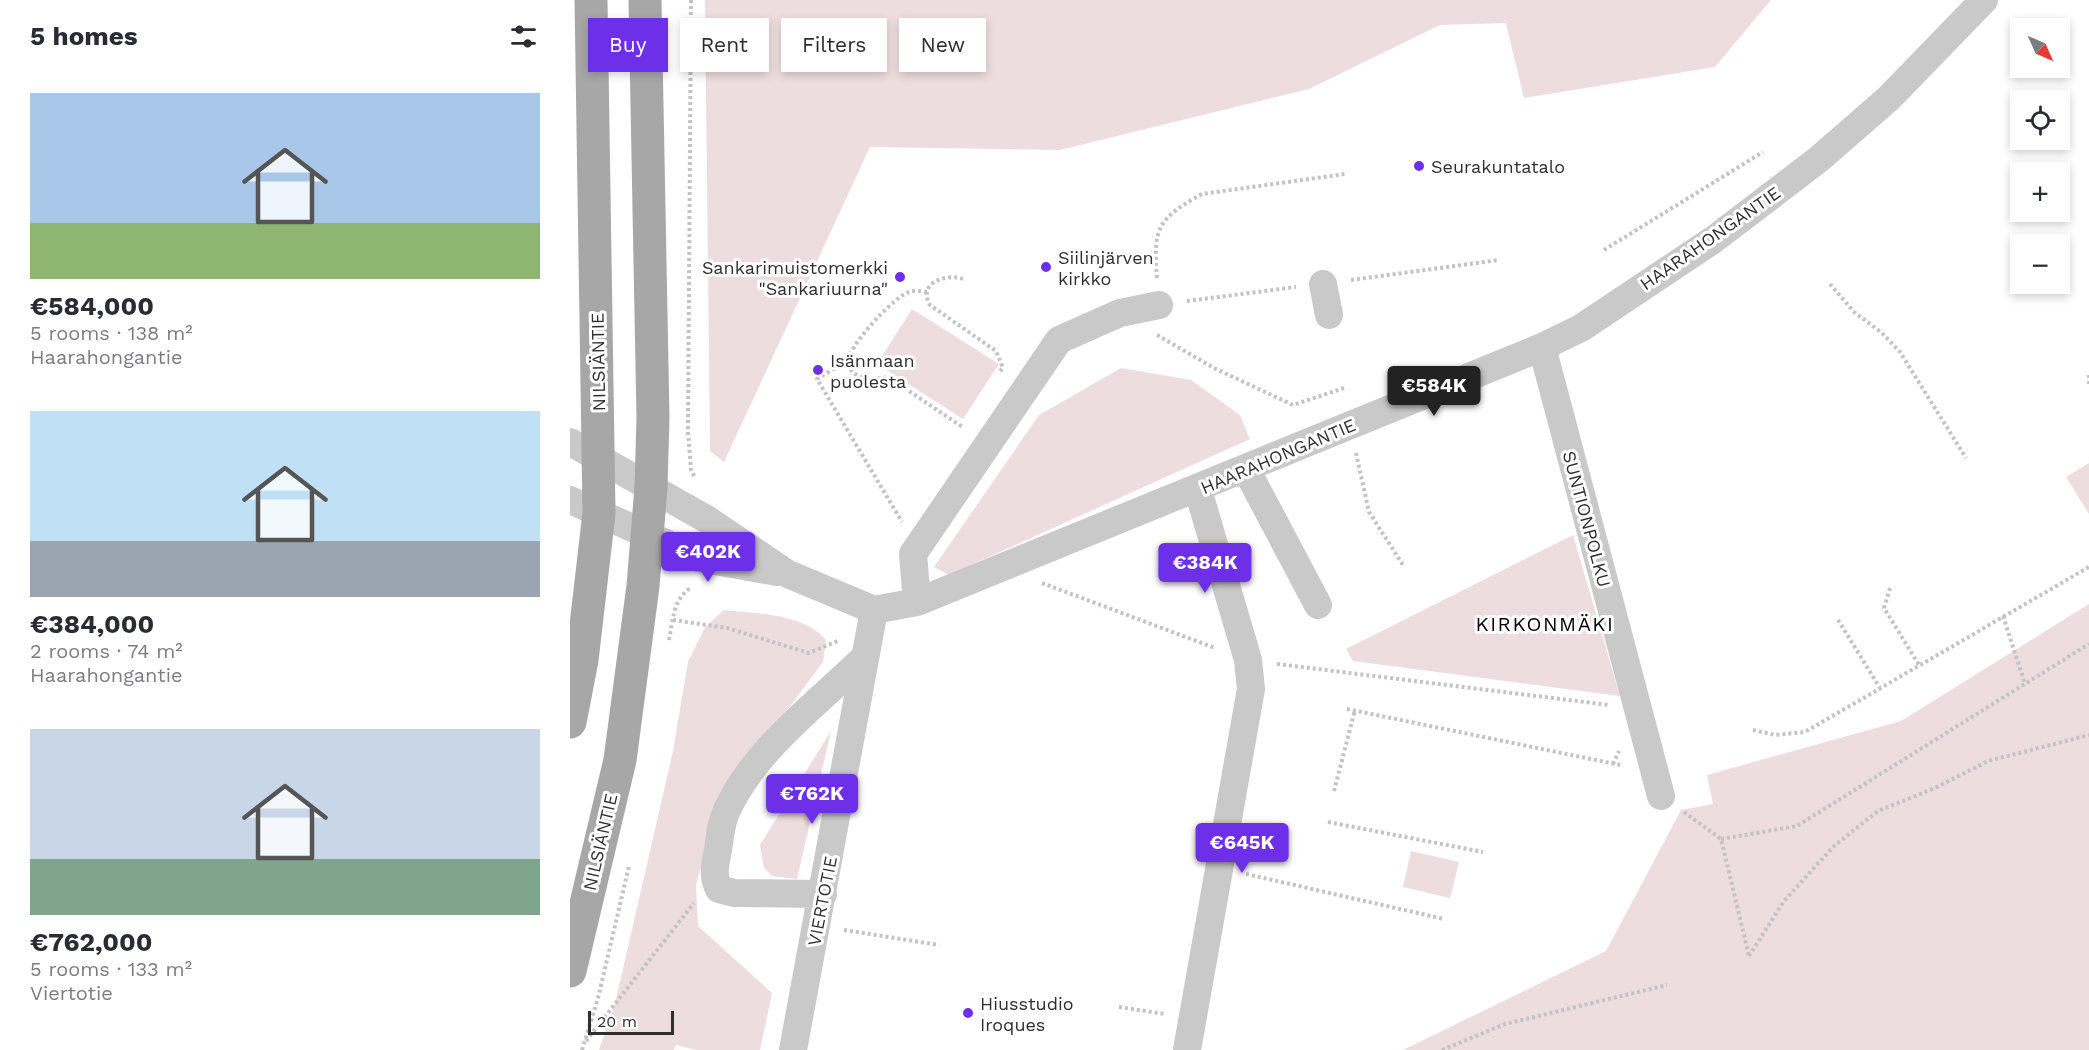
<!DOCTYPE html>
<html lang="en">
<head>
<meta charset="utf-8">
<style>
	body { margin:0; font-family:"Work Sans",sans-serif; background:#f2f2f3; color:#2b2b33; height:100vh; display:flex; flex-direction:column; font-size:22px; white-space:nowrap }
	* { box-sizing:border-box; margin:0 }
	p { font-size:20px; color:#7c7c81 }
	.icon { flex:none; width:33px; height:33px; fill:none; stroke:currentColor; stroke-width:2; stroke-linecap:round; stroke-linejoin:round }
	.map { position:relative; flex:1; overflow:hidden }
	.drawer { display:flex; flex-direction:column; background:#fff; width:570px }
	.drawer>* { flex:none }
	.guide { position:absolute; left:18px; top:18px; width:570px; height:54px; display:flex; gap:12px }
	.needle { width:39px; rotate:135deg }
	.fabs { position:absolute; left:1440px; top:18px; display:grid; gap:12px }
	.fabs a { display:grid; place-items:center; width:60px; height:60px; border-radius:0px; background:#fff; box-shadow:0 3px 9px #0003; font-size:30px }
	.scale { position:absolute; left:18px; bottom:15px; width:86px; box-sizing:border-box; padding-left:6px; border:3px solid #2f2f2f; border-top:0; font-size:16px; line-height:21px; white-space:nowrap; color:#2f2f2f; -webkit-text-stroke:4px #fff; paint-order:stroke }
	.price { position:absolute; translate:-50% -51px; padding:0 14px; border-radius:6px; background:#6d2fe8; color:#fff; font-size:20px; line-height:39px; filter:drop-shadow(0 2px 3px #0008) }
	.price::after { content:''; position:absolute; left:50%; top:36px; width:18px; height:14px; margin-left:-9px; background:inherit; clip-path:polygon(0 0,100% 0,50% 100%) }
	.price.on { background:#222; color:#fff }
	ul { padding:0; list-style:none }
	li { display:grid; align-content:center; gap:12px; height:318px; padding:0 30px }
	li span { display:grid; place-items:center; height:186px; border-radius:0px; color:#555 }
	li>.icon { margin-inline-start:auto }
	span .icon { width:108px; height:108px; fill:#fffc; stroke-width:1 }
	li b { font-size:26px }
	h2 { display:flex; justify-content:space-between; align-items:center; height:72px; padding:0 30px; font-size:26px }
	.chip { padding:0 21px; border-radius:0px; background:#fff; box-shadow:0 3px 9px #0003; font-size:21px; line-height:54px }
	.chip.on { background:#6d2fe8; color:#fff }
	main { display:flex; flex:1; min-height:0 }
	.map>svg:first-child { display:block }
</style>
</head>
<body>
<main>
<section class="drawer">
<h2>5 homes<svg class="icon" aria-label="filters" viewBox="0 0 24 24"><path d="M4 7h16M4 17h16"/><circle cx="9" cy="7" r="2"/><circle cx="15" cy="17" r="2"/></svg></h2>
<ul>
<li><span style="background:linear-gradient(#a9c7e8 70%,#8fb573 0)"><svg class="icon" aria-label="home" viewBox="0 0 24 24"><path d="M3 11l9-7 9 7M6 9v11h12V9"/></svg></span><div><b>€584,000</b><p>5 rooms · 138 m²</p><p>Haarahongantie</p></div></li>
<li><span style="background:linear-gradient(#bfe0f5 70%,#9aa5b1 0)"><svg class="icon" aria-label="home" viewBox="0 0 24 24"><path d="M3 11l9-7 9 7M6 9v11h12V9"/></svg></span><div><b>€384,000</b><p>2 rooms · 74 m²</p><p>Haarahongantie</p></div></li>
<li><span style="background:linear-gradient(#c9d6e8 70%,#7fa58c 0)"><svg class="icon" aria-label="home" viewBox="0 0 24 24"><path d="M3 11l9-7 9 7M6 9v11h12V9"/></svg></span><div><b>€762,000</b><p>5 rooms · 133 m²</p><p>Viertotie</p></div></li>
</ul>
</section>
<div class="map">
<svg width="1519" height="1050" viewBox="0 0 1519 1050">
	<rect width="100%" height="100%" fill="#fff"/>
	<!-- green -->
	<path fill="#eddddf" d="M135 0H1201L1145 67 954 98 936 23 870 25 739 89 490 150 300 147 154 462 140 451Z
		M342 309 429 364 393 419 307 364Z
		M551 368 621 380 670 415 680 439 379 575 364 567 469 415Z
		M1519 463V514L1496 477Z
		M1003 535 1050 696 783 661 776 649Z
		M1519 604V1050H833L1036 951 1111 810 1143 804 1137 775 1331 721Z
		M154 610C188 614 233 613 256 640L253 662 148 803 126 885 128 926 202 993 190 1050H126L106 1045 104 1050H29L45 1004 103 751 118 662 135 627Z
		M261 731 227 879 202 876 194 868 190 845Z
		M841 851 889 862 880 898 833 887Z"/>
	<g fill="none" stroke-linecap="round" stroke-linejoin="round">
		<!-- path -->
		<path stroke="#c3c3c3" stroke-width="4" stroke-dasharray="3 3" stroke-linecap="butt" d="M121 0 118 432 121 470 125 478
			M1034 250 1193 152
			M587 278C583 228 587 219 632 194L775 174
			M393 279C376 273 347 283 360 305L426 351 433 368 430 371
			M781 280 929 260
			M1260 284 1284 312 1312 333 1330 352 1396 458
			M357 292C351 291 344 290 339 292 324 297 287 338 281 353 271 379 301 381 318 377L394 428
			M617 301 726 287
			M587 335 646 369 723 405 774 388
			M280 359 247 379 332 522
			M1519 375V387
			M786 453 799 512 833 565
			M472 583 645 648
			M1320 588 1314 608 1349 665
			M1433 616 1455 684
			M103 620 157 628 239 653 270 640
			M1268 620 1310 688
			M99 640C103 620 103 598 122 587
			M707 664 1039 705
			M777 709 1050 765
			M1183 730 1205 735 1235 732 1519 567
			M1043 764 1049 751
			M764 791 785 710
			M1114 812 1151 839 1179 956
			M758 822 913 852
			M1151 839 1227 826 1519 644
			M676 874 874 919
			M274 930 369 945
			M1179 956 1214 901 1264 846 1308 811 1365 788 1418 761 1519 735
			M549 1007 595 1014
			M16 1041 124 903
			M12 1050 28 998 59 866
			M872 1050 935 1024 1097 985"/>
		<!-- minor -->
		<path stroke="#c9c9c9" stroke-width="28" d="M753 284 759 315
			M972 347 1091 796
			M0 442 138 520 218 574 304 610 347 602 972 347 1011 328 1143 240 1249 159 1319 98 1414 0
			M676 469 748 605
			M0 500 129 558 207 572
			M347 602 343 554 489 340 550 313 589 305
			M253 894 164 893 149 889C142 876 145 865 148 850 150 836 151 822 157 810 185 749 247 704 294 658
			M223 1050 304 610
			M617 1050 681 689 678 660 628 490"/>
		<!-- major -->
		<path stroke="#a7a7a7" stroke-width="33" d="M0 722 12 660 29 513 21 0
			M0 971 50 760 73 586 81 487 83 418 75 0"/>
	</g>
	<!-- markers -->
	<g fill="#6d2fe8" stroke="#fff" stroke-width="2">
		<circle cx="849" cy="166" r="6"/>
		<circle cx="476" cy="267" r="6"/>
		<circle cx="330" cy="277" r="6"/>
		<circle cx="248" cy="370" r="6"/>
		<circle cx="398" cy="1013" r="6"/>
	</g>
	<g text-anchor="middle" dominant-baseline="central" stroke-width="6" stroke-linejoin="round" paint-order="stroke">
		<!-- poi labels -->
		<g font-size="18" fill="#2f2f2f" stroke="#fff" text-anchor="start">
			<text x="861" y="166">Seurakuntatalo</text>
			<text x="488" y="257">Siilinjärven<tspan x="488" dy="21">kirkko</tspan></text>
			<text x="318" y="267" text-anchor="end">Sankarimuistomerkki<tspan x="318" dy="21">"Sankariuurna"</tspan></text>
			<text x="260" y="360">Isänmaan<tspan x="260" dy="21">puolesta</tspan></text>
			<text x="410" y="1003">Hiusstudio<tspan x="410" dy="21">Iroques</tspan></text>
		</g>
		<!-- street labels -->
		<g font-size="18" fill="#2f2f2f" stroke="#fff">
			<text transform="translate(1140 238) rotate(-35)">HAARAHONGANTIE</text>
			<text transform="translate(28 362) rotate(-91)">NILSIÄNTIE</text>
			<text transform="translate(708 456) rotate(-23)">HAARAHONGANTIE</text>
			<text transform="translate(1017 519) rotate(75)">SUNTIONPOLKU</text>
			<text transform="translate(30 842) rotate(-77)">NILSIÄNTIE</text>
			<text transform="translate(252 901) rotate(-79)">VIERTOTIE</text>
		</g>
		<!-- neighbourhood labels -->
		<g font-size="20" letter-spacing="1.5" fill="#000" stroke="#fff">
			<text x="975" y="624">KIRKONMÄKI</text>
		</g>
	</g>
</svg>
<div class="fabs">
<a><svg class="needle" viewBox="-14 -14 28 28"><path d="M0-13l5 13h-10z" fill="#e53935"/><path d="M0 13l5-13h-10z" fill="#7c7c81"/></svg></a>
<a><svg class="icon" aria-label="locate" viewBox="0 0 24 24"><circle cx="12" cy="12" r="6"/><path d="M12 2v4M12 18v4M2 12h4M18 12h4"/></svg></a>
<a>+</a>
<a>−</a>
</div>
<div class="scale">20 m</div>
<b class="price on" style="left:864px;top:417px">€584K</b>
<b class="price" style="left:138px;top:583px">€402K</b>
<b class="price" style="left:635px;top:594px">€384K</b>
<b class="price" style="left:242px;top:825px">€762K</b>
<b class="price" style="left:672px;top:874px">€645K</b>
<div class="guide">
<a class="chip on">Buy</a>
<a class="chip">Rent</a>
<a class="chip">Filters</a>
<a class="chip">New</a>
</div>
</div>
</main>
</body>
</html>
